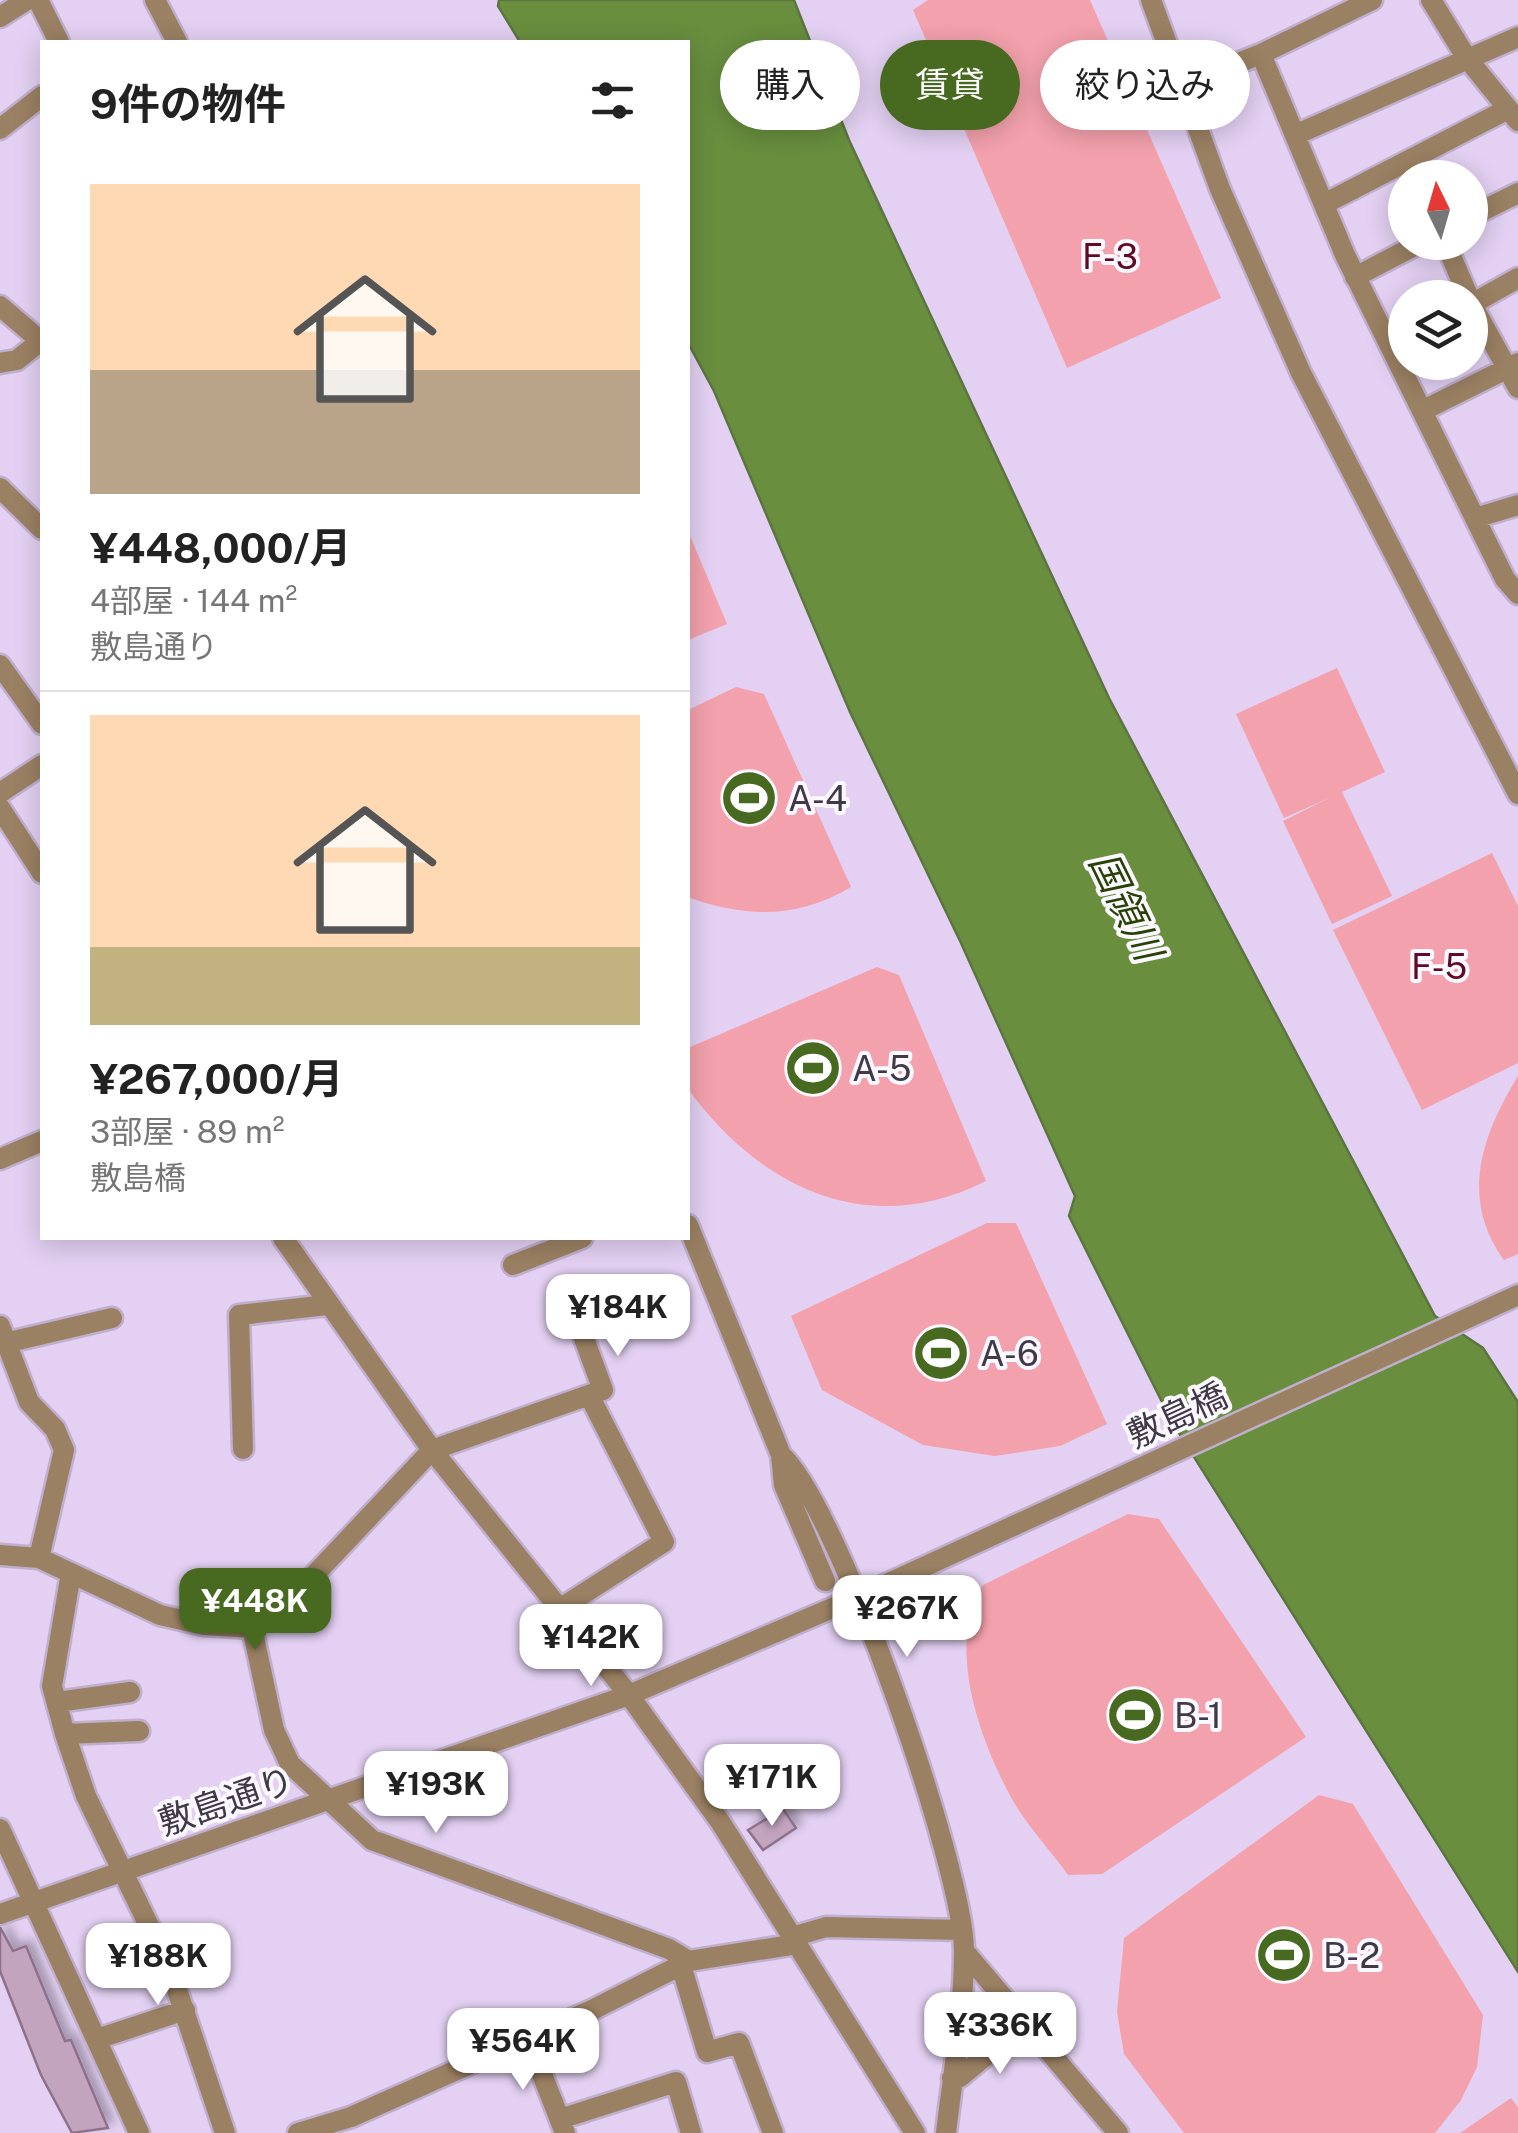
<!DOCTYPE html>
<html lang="ja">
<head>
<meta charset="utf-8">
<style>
	body { margin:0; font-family:"Public Sans","Noto Sans JP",sans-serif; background:#f2f2f2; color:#222; height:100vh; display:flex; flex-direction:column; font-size:38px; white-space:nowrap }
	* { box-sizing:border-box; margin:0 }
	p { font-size:32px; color:#767676 }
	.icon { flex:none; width:55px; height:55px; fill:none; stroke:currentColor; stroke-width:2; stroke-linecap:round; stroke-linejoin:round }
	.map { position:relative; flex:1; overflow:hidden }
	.drawer { position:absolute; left:40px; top:40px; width:650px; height:1200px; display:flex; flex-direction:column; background:#fff; border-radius:0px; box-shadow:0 5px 25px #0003 }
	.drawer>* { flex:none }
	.top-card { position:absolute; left:720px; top:40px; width:648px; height:90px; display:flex; gap:20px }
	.needle { width:65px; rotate:355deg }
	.buttons { position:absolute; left:1388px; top:160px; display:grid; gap:20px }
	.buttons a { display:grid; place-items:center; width:100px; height:100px; border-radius:50%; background:#fff; box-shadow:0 5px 25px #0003; font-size:50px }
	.price { position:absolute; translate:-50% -85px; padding:0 22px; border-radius:20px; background:#fff; color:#222; font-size:32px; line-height:65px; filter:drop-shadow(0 2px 5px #0008) }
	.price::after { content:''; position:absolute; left:50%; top:60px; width:30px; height:22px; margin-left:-15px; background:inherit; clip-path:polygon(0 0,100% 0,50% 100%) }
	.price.current { background:#486920; color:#fff }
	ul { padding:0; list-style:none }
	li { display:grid; align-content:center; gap:20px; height:530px; padding:0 50px }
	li+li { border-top:2px solid #e0e0e0 }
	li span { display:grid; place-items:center; height:310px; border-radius:0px; color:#555 }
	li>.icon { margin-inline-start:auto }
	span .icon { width:180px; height:180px; fill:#fffc; stroke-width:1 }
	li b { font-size:42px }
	h2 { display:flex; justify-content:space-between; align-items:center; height:120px; padding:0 50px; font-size:42px }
	.pill { padding:0 35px; border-radius:45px; background:#fff; box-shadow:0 5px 25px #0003; font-size:35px; line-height:90px }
	.pill.current { background:#486920; color:#fff }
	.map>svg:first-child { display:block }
</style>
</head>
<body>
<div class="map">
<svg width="1518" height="2133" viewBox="0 0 1518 2133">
	<defs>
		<filter id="shadow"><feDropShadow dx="6" dy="-6" stdDeviation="5" flood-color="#0004"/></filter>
	</defs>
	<rect width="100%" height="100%" fill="#e3d0f2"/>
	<!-- green -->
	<path fill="#f3a1ac" d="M928 0H1090L1221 298 1067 368 913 10Z
		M688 531 727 624 688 640Z
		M1337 668 1385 772 1342 792 1392 896 1332 924 1283 821 1331 797 1284 818 1236 714Z
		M736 687 764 694 851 887C798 919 745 918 688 897V710Z
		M1492 853 1518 906V1063L1422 1110 1333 930Z
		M877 967 899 975 986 1181C869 1240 761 1189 688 1089V1048Z
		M1518 1076V1254L1504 1260C1459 1199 1482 1135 1518 1076Z
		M987 1223H1016L1107 1424 1060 1446 995 1456 923 1445 822 1390 791 1316Z
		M1128 1514 1159 1519 1306 1737 1102 1874 1068 1875C1050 1850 1027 1826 1012 1799 980 1741 945 1645 983 1585Z
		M1319 1795 1353 1804 1483 2015 1477 2067 1461 2100 1435 2133H1184L1124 2054 1117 2012 1124 1938Z
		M1511 2098 1518 2107V2133H1460Z"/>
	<!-- water -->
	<path fill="#688e3e" stroke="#5c7440" stroke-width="2.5" d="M499 0H794L849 140 1109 698 1435 1316 1483 1348 1518 1402V1972L1172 1422 1069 1216 1075 1196 961 943 850 712 714 391 688 343V42H520L498 6Z"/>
	<!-- building -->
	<path fill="#c3a4bf" stroke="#8d718a" stroke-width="2.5" filter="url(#shadow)" d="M783 1809 796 1828 763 1850 748 1830Z
		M0 1927 13 1951 26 1946 65 2041 71 2040 108 2128 72 2133 41 2075 0 1971Z"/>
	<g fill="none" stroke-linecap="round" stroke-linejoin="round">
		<!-- minor casing -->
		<g stroke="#bfafcc" stroke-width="25">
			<path id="minor" d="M38 0 59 42
				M155 0 177 42
				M1151 0 1220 189 1301 373 1518 794
				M1431 0 1466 57
				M1261 54 1372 0
				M1182 85 1261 54 1345 255 1505 579 1518 594
				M0 129 42 96
				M1295 135 1518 37
				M1324 204 1508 109
				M1470 217 1518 193
				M1445 242 1469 298
				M1355 277 1422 242
				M1470 301 1518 388
				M1470 305 1518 278
				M0 306 42 342
				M0 363 17 360 42 340
				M1422 411 1518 363
				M0 488 42 529
				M1475 518 1518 505
				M0 665 42 724
				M0 793 42 765
				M0 1159 42 1141
				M688 1225 781 1455C838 1506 964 1869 964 1951 964 2011 953 2073 946 2133
				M513 1265 582 1238
				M568 1295 603 1390 589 1395
				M0 1326 29 1402 55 1429 64 1450 39 1558
				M5 1343 112 1318
				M243 1449 239 1315 327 1305
				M781 1455 784 1485 825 1581
				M0 1555 39 1558 160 1615 204 1625 252 1628 304 1586 432 1450 589 1395 664 1542 558 1610
				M71 1573 52 1686 65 1734 139 1731
				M252 1628 274 1730 290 1764 372 1840 669 1949 689 1961
				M57 1702 130 1692
				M65 1734 86 1796 170 1969 225 2133
				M792 1937 826 1927 962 1930
				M964 1951 1118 2133
				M681 1965 707 2052 739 2043 773 2133
				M527 2036 565 2133
				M97 2039 185 2010
				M952 2078 960 2077 1024 2024
				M560 2119 676 2082 691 2133
				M298 2133 351 2117 592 2010 689 1961 797 1944"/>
		</g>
		<!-- tertiary casing -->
		<g stroke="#bfafcc" stroke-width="25">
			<path id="tertiary" d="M0 17 27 0
				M1466 57 1518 121
				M0 808 42 873
				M283 1238 432 1450 629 1695 721 1823 915 2133
				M0 1829 139 2133
				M0 1914 629 1695 858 1597 1518 1295"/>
		</g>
		<!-- minor -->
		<use href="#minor" stroke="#9b8163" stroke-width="20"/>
		<!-- tertiary -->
		<use href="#tertiary" stroke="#9b8163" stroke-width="20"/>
	</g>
	<!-- icons -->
	<defs>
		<g id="stadium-disc" transform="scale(2.875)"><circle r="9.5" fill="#486920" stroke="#fcf8ff"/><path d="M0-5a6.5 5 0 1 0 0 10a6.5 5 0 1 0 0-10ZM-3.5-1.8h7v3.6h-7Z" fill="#fff"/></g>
	</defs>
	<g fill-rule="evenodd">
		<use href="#stadium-disc" x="749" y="798"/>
		<use href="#stadium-disc" x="813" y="1068"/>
		<use href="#stadium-disc" x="941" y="1353"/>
		<use href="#stadium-disc" x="1135" y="1715"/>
		<use href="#stadium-disc" x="1284" y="1955"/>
	</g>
	<g text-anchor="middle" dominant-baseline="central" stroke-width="8" stroke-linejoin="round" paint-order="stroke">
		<!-- park labels -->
		<g font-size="35" fill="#600a24" stroke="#fcf8ff">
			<text x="1110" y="256">F-3</text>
			<text x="1439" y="966">F-5</text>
		</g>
		<!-- poi labels -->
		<g font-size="35" fill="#403946" stroke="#fcf8ff" text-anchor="start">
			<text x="788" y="798">A-4</text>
			<text x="852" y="1068">A-5</text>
			<text x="980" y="1353">A-6</text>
			<text x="1174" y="1715">B-1</text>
			<text x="1323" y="1955">B-2</text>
		</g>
		<!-- street labels -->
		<g font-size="35" fill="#403946" stroke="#fcf8ff">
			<text transform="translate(1177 1415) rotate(-25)">敷島橋</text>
			<text transform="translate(226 1801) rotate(-19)">敷島通り</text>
		</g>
		<!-- water labels -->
		<g font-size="38" font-style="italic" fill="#284105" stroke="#fcf8ff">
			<text transform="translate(1126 906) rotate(64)">国領川</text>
		</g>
	</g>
</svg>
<div class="buttons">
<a><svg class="needle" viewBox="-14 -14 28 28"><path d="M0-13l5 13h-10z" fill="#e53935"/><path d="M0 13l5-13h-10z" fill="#767676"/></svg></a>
<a><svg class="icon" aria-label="layers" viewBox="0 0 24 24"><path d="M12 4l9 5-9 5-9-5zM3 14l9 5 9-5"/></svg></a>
</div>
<b class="price" style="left:618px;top:1359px">¥184K</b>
<b class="price current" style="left:255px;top:1653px">¥448K</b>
<b class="price" style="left:907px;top:1660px">¥267K</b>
<b class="price" style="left:591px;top:1689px">¥142K</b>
<b class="price" style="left:772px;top:1829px">¥171K</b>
<b class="price" style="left:436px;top:1836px">¥193K</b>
<b class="price" style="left:158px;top:2008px">¥188K</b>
<b class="price" style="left:1000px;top:2077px">¥336K</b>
<b class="price" style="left:523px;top:2093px">¥564K</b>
<div class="top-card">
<a class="pill">購入</a>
<a class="pill current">賃貸</a>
<a class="pill">絞り込み</a>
</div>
<section class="drawer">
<h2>9件の物件<svg class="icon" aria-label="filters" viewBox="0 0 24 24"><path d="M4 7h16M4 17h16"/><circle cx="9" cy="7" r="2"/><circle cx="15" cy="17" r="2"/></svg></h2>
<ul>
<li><span style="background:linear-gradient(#ffd9b3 60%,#b9a48a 0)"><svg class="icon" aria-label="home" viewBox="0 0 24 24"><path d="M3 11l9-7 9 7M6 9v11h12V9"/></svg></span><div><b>¥448,000/月</b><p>4部屋 · 144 m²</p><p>敷島通り</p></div></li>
<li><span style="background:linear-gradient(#ffd9b3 75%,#c2b280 0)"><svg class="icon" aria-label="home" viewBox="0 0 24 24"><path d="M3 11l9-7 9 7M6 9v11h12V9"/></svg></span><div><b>¥267,000/月</b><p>3部屋 · 89 m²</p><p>敷島橋</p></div></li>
</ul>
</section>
</div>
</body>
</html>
